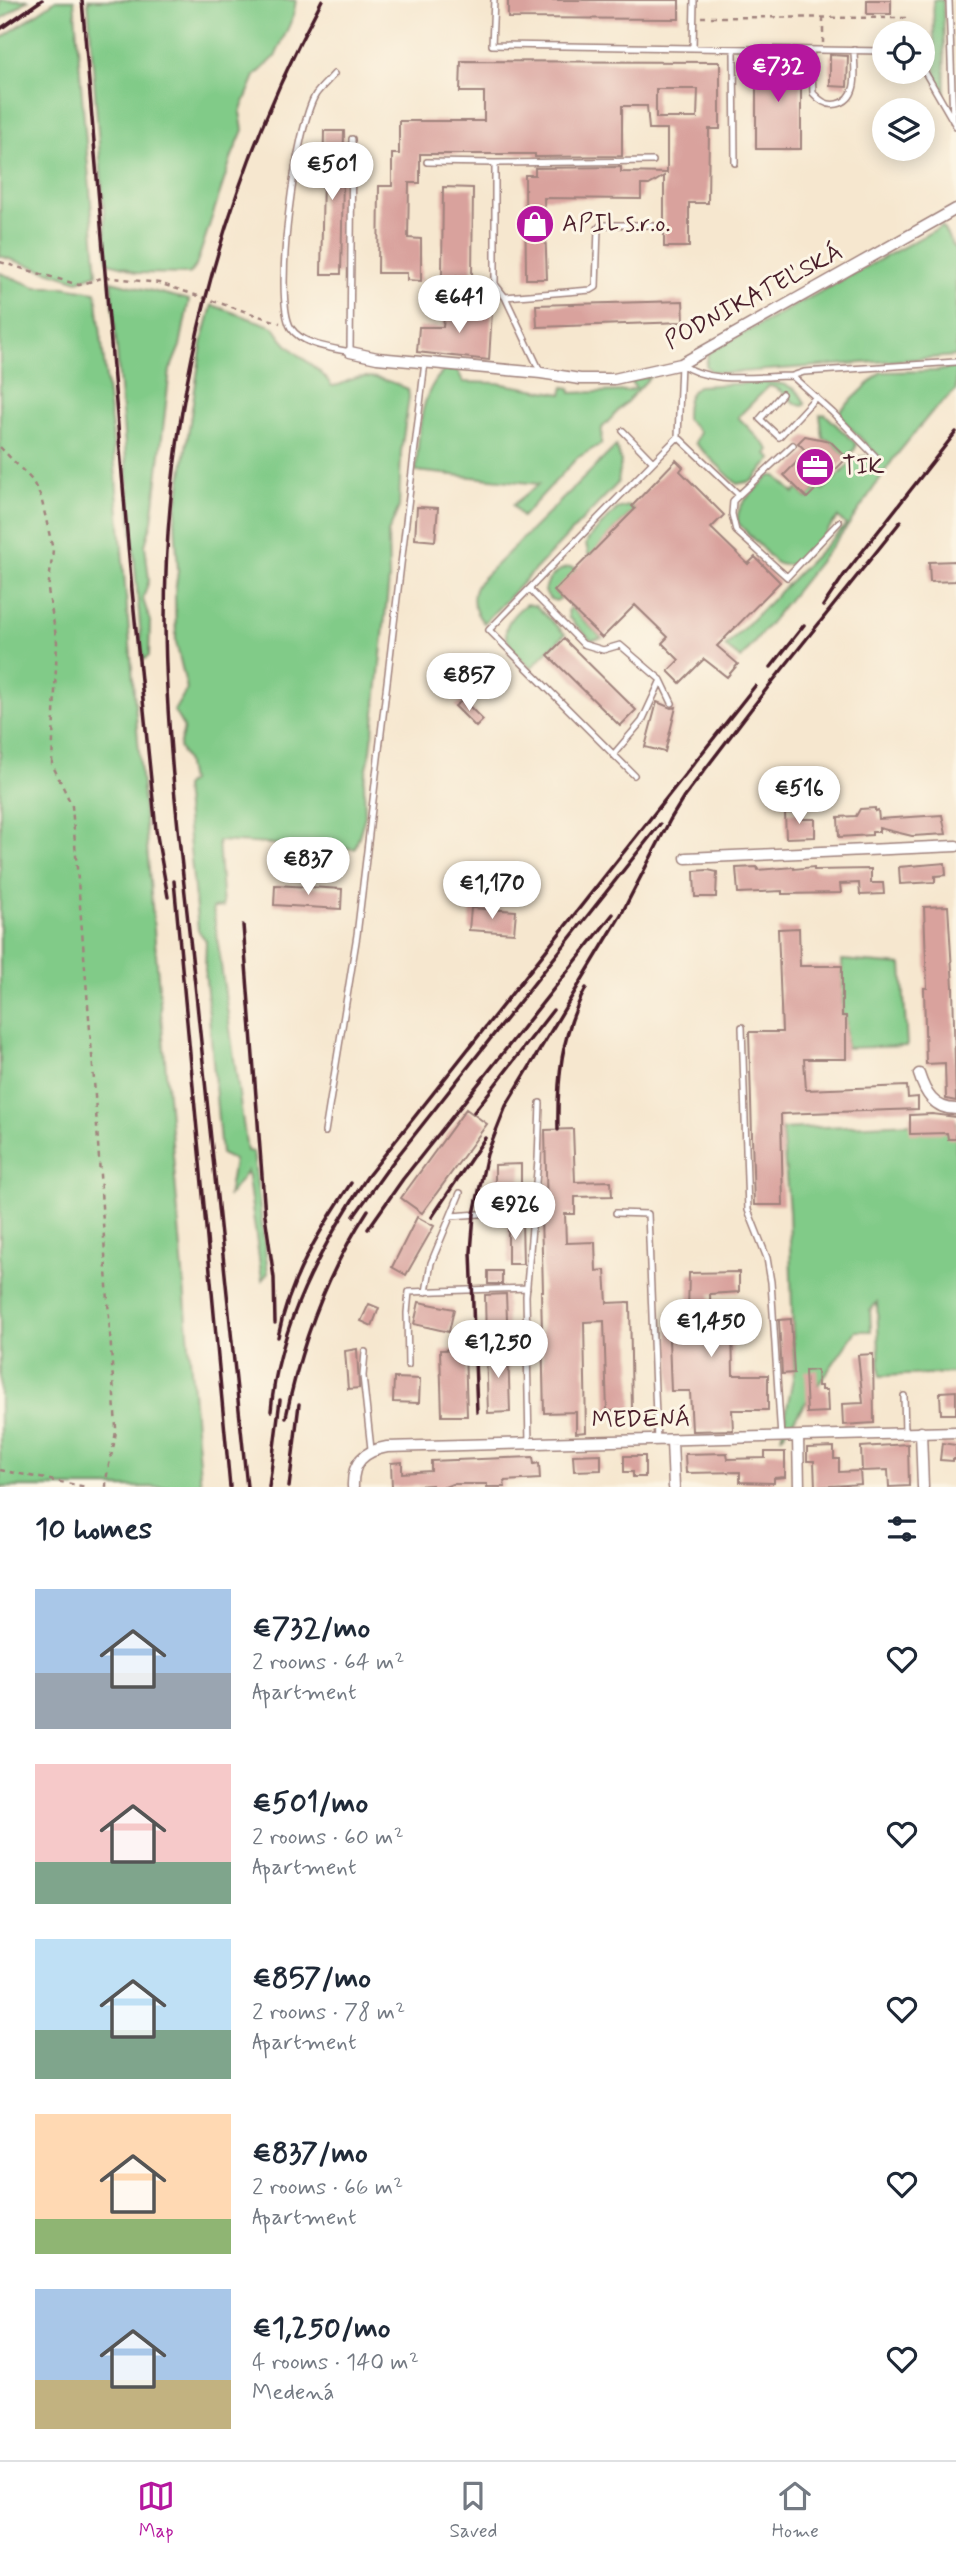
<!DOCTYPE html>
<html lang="en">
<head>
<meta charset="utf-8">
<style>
	body { margin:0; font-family:Mynerve,sans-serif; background:#f2f2f3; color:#1f2937; height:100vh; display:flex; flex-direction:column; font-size:26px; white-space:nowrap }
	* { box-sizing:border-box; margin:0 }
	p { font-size:23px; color:#747a83 }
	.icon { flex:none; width:38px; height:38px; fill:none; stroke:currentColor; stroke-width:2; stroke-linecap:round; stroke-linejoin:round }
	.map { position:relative; height:1487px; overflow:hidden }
	.details { display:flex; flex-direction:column; background:#fff; flex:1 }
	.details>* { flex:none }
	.buttons { position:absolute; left:872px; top:21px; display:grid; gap:14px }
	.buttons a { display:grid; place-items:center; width:63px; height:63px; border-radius:50%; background:#fff; box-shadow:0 4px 18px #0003; font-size:35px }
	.price { position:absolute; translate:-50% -60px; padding:0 16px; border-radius:24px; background:#fff; color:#222; font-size:23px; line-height:46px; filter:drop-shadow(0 2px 4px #0008) }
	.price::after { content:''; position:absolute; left:50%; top:42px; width:21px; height:16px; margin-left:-10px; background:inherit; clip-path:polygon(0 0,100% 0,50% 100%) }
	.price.current { background:#b5179e; color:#fff }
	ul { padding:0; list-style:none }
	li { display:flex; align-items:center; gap:21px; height:175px; padding:0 35px }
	li span { display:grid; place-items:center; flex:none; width:196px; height:140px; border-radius:0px; color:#555 }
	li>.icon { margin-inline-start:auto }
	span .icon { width:84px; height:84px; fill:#fffc; stroke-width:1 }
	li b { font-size:30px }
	h2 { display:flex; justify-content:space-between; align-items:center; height:84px; padding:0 35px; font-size:30px }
	.tabs { display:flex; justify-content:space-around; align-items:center; height:98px; border-top:2px solid #e0e1e3; background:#fff; font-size:19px; color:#747a83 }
	.tabs a { display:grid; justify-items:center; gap:4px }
	.tabs .current { color:#b5179e }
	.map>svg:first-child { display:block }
</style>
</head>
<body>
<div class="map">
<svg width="956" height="1487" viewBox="0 0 956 1487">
	<rect width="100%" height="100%" fill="#fcf5e5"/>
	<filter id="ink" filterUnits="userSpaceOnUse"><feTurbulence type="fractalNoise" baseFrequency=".0143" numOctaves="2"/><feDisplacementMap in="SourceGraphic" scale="14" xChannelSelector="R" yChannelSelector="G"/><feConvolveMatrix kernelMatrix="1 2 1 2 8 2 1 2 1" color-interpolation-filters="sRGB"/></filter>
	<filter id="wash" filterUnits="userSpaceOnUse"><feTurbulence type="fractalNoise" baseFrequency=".00686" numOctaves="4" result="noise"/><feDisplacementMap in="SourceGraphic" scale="28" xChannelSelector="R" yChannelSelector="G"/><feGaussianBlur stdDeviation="1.57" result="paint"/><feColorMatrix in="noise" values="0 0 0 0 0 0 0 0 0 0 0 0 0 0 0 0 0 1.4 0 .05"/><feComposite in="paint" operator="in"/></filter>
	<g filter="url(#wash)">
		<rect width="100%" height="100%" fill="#f6e7cf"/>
		<!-- green -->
		<path fill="#81cb88" stroke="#66755a" stroke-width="2" d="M0 0H28L0 20Z
			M56 0H74L97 274 78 281 0 256V39Z
			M88 0H296L293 17 275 57 255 76 240 112 243 130 232 156 196 266 189 274 136 273 125 267 108 263Z
			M933 0H942L943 2 945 95 935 76Z
			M942 226 956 251V356L727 373 711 371 706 366 708 354 713 350Z
			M0 273 36 287H64L96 292 112 431 201 1487H0Z
			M111 281 189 300 180 346 170 370 152 521 145 545 149 580 143 599 150 621 149 656 143 660Z
			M212 305 274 327C289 355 317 363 332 386 341 386 345 381 353 379 371 373 392 382 408 389L409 397 401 452 399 507 388 533 389 579 371 751 364 781 365 816 355 849 218 841 223 907 213 908 247 1151 253 1152 268 1273 262 1280 247 1171 228 1197 234 1160 221 1154 205 969 206 941 198 930 184 787 190 781 186 760 179 747 184 728 174 711 187 689 176 642 175 592 178 571 175 520 202 343Z
			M956 367V390L930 414 894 458 848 526 741 659 725 647 846 525 838 517C824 533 798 577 775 562L738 523C734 504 757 489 770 476H776L794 493 798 489 807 498 819 486 823 490 857 457 868 456 877 463 881 459 837 414 881 372 937 371Z
			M445 370 458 371 463 382 497 383 562 394 564 387 570 388 571 393 628 391 636 388 630 381 651 376 602 428 601 444 577 458 522 517 513 505 539 484 416 471C419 438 418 393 445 370Z
			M767 382C784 383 799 387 805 404L803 406C789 404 784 388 769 386L738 417 770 450 767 454 772 459 752 481 737 484 695 443 700 432 686 419C686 404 686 395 698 386Z
			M825 414 856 444 855 449 847 458 830 441 823 438 820 415Z
			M616 446 621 461 618 483 484 623C473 611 469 596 479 582Z
			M628 506 635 509 589 557 586 544 589 538 617 509Z
			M570 567 577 569 555 592 561 598 556 601 550 599 545 592C546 579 557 569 570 567Z
			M526 604 536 606 565 634 531 668C505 643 493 629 526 604Z
			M570 607 602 638 591 640 569 618 568 611Z
			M842 960 902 965 907 1046 846 1048V1016H842Z
			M956 1121V1373L880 1376 877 1302 870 1311 871 1331H856L781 1438 794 1373 789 1211 782 1129Z"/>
		<g id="blocks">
			<!-- building -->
			<path fill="#d9a29d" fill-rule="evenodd" d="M508 0H679V19L508 18Z
				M867 0H891V14H867Z
				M830 55 848 56 847 87 830 86Z
				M756 59H801V149H756Z
				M461 61 720 62V129H709L708 203H689V247H664V176L649 185H641V199L544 198 547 279H526L525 175H535V168L621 167V172L667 173V129H649L647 106H622V156L535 157V154H420V183H409L408 238 421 239V281L407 280V273H378L379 186H392V154H399V121H484V92H460ZM656 89H698L697 118H656Z
				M324 131H344L341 274H321Z
				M443 187 473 188 472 276H442Z
				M683 301 684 322 537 327 536 305Z
				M445 308 492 311 489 360 417 352 419 327H443Z
				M805 436 830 441 847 458 807 498 784 475 807 452 798 443Z
				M676 460 683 467 680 471 724 515 711 528 748 564 755 557 780 582 717 646 738 664 727 677 704 659 680 683 668 671 679 660 662 643 668 637 635 605 602 638 554 591 635 509 632 506Z
				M417 507 438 508 435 541 415 539Z
				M956 561V581L930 582 929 562Z
				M564 639 636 710 620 726 548 655Z
				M463 700 483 720 476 727 455 706Z
				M657 702 671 708 676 707 665 752 645 747Z
				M875 808V811L878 810 879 819 942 815 946 834 912 836 879 828V832H872V835L839 837 838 817 856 816 860 809Z
				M802 812V819H815V837L786 838 785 813Z
				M945 863 946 875 935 876V882L900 884 899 867Z
				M757 867 758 870 794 867V869L814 867V870L871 869V883H883L884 894 860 895 859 883 840 884 841 893 782 894V891L738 893 736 868Z
				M708 870 717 872 716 897H695L694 871Z
				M275 885 342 889 341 909 274 905Z
				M948 906 953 987 956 1101 946 1099 945 1063 926 1064 924 988H927L924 907Z
				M471 908 516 911 514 933 469 930Z
				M799 928 800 966H842V1016H846V1059H804L806 1090 907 1086 908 1098 918 1097V1109L781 1114 783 1205H754L749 1032H782L778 929Z
				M466 1109 487 1124 422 1213 401 1198Z
				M932 1114 956 1117V1139H948L947 1133 910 1134V1115Z
				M573 1129 575 1182 611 1181 612 1196 575 1197V1214H565L566 1243 595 1242 596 1271 605 1270 607 1303 630 1302 632 1411H607L604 1321 584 1322 586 1432 576 1433V1412L544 1413 541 1291H543L541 1214H547L545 1130Z
				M521 1164V1198H495V1165Z
				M417 1217 434 1226 406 1275 392 1267Z
				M508 1220H522L523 1264H508Z
				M488 1271H502V1284H488Z
				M739 1272V1292L710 1294 711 1325 732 1324 733 1375H768V1410H732L733 1430 692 1431 690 1391H671L668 1314 688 1313 689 1273Z
				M506 1294 508 1344 486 1339 485 1295Z
				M419 1302 454 1309 449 1332 414 1324Z
				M369 1304 379 1308 372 1326 361 1321Z
				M791 1319 794 1373 782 1374 779 1320Z
				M486 1348H508L510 1412 488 1413Z
				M357 1349 359 1388 348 1389 345 1351Z
				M465 1349 467 1416H442L440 1350Z
				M873 1354 874 1423 843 1425 842 1404 863 1403 858 1355Z
				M817 1370 818 1386H821V1390H827L828 1412 807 1413 805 1371Z
				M394 1378 420 1379 419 1403 393 1402Z
				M956 1391V1414H941L940 1392Z
				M942 1443 956 1445V1459H953V1461L940 1460Z
				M908 1444 909 1486 889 1487 888 1470 862 1471 861 1447Z
				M834 1447V1459H839V1472L860 1471 861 1484 815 1487 814 1461H807V1448Z
				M765 1452H785V1477L774 1478V1483L740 1482V1472L686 1473 685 1454 727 1453 728 1459 765 1458Z
				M601 1454V1470L574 1471 573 1455Z
				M624 1456H645V1477H633V1472H624Z
				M533 1457 534 1464 539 1463 540 1479 504 1481 505 1487H487V1484H452L445 1487H432V1485L392 1487 391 1463 402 1462V1473L431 1471V1461Z"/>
		</g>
	</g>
	<g filter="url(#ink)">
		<use href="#blocks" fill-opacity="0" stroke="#a0837d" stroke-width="2"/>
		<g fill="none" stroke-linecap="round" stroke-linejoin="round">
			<!-- service casing -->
			<g stroke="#a0837d" stroke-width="8">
				<path id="service" d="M494 0 492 45 884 51
					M949 0 953 121
					M693 48 694 0
					M734 49 735 163
					M811 50 813 93C820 101 827 106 837 104 861 99 854 68 854 50
					M922 67 956 126
					M334 74C329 80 321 87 316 94 296 125 272 298 291 328 302 345 332 348 350 352L352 139
					M427 162 495 163
					M505 297 495 284V163L653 161
					M681 364C710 385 757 376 792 376L833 413 878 459
					M541 373 505 297 591 290 596 287 598 228 601 225H652
					M792 376 804 372 956 362
					M782 394 760 419 779 437 816 397
					M623 431 653 462 678 437 739 495 733 501 732 514 736 531 787 577 839 522
					M678 437 681 364
					M739 495 793 445
					M529 589 583 644 603 650 620 645 661 680 642 721 613 755
					M661 680 672 703
					M634 775 489 630 653 462
					M742 1027 748 1210 767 1258 771 1282 781 1438
					M325 1132 357 935 425 362
					M616 1213 648 1214 657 1441
					M451 1216 534 1210
					M426 1292 431 1263 460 1193
					M365 1352 363 1376 371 1449
					M408 1365 407 1313 409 1292 527 1288
					M904 1396 905 1432
					M529 1444 526 1296 538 1160 540 1103"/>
			</g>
			<!-- minor casing -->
			<g stroke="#a0837d" stroke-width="13">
				<path id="minor" d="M350 352 377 358 541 373 580 379H614L681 364 956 209
					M686 858 956 846
					M919 1074C925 1093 934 1109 956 1109
					M921 1432 923 1487
					M798 1437 799 1487
					M672 1441 674 1487
					M353 1487C352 1463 363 1451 387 1447L956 1432"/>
			</g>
			<!-- path -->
			<path stroke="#a0837d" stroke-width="2.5" stroke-dasharray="5 5" stroke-linecap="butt" d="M701 17 908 18
				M823 43V18
				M0 262 79 285 105 277 159 283 280 323
				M0 447 32 480 41 497 53 550 48 590 57 642 52 764 72 806 94 1080 116 1428C115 1449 106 1467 106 1487
				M0 1470 86 1487"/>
			<!-- service -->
			<use href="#service" stroke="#fff" stroke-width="5"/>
			<!-- minor -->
			<use href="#minor" stroke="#fff" stroke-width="10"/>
			<!-- rail -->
			<path stroke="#4a1f2b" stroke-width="3.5" d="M82 0 131 580 156 830 168 897
				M0 29 42 0
				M823 606 844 575 956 432
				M771 667 804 625
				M174 881 230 1487
				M243 925 265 1215 274 1278 275 1323
				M474 1112 553 1010
				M558 1130C557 1079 561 1034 586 988
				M354 1216 389 1167 660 824
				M432 1217 485 1138
				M368 1229 403 1179 613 914
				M278 1337C289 1280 319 1231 351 1183
				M271 1411C278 1326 321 1247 367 1177L755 686
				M477 1412 471 1252 474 1214 487 1154 506 1106 622 913 670 820 684 797 768 687 901 521
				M286 1417C301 1343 327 1273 368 1210
				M247 1487C230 1323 213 1158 196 994 183 871 166 746 165 622 165 405 219 191 322 0
				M269 1487 280 1400
				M289 1487 299 1404"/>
		</g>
	</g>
	<!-- icons -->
	<defs>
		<g id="shop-disc" transform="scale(2.0125)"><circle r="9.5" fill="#b5179e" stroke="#fcf5e5"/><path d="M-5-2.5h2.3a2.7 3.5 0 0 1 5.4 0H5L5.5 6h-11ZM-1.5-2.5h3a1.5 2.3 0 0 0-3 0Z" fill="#fff"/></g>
		<g id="office-disc" transform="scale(2.0125)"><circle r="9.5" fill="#b5179e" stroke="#fcf5e5"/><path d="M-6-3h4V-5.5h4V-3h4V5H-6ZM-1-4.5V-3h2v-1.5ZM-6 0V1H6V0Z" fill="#fff"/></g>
	</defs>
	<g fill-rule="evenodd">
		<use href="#shop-disc" x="535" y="224"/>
		<use href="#office-disc" x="815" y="467"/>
	</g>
	<g text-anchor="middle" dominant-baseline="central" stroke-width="6" stroke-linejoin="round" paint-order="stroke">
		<!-- poi labels -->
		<g font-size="24" fill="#4a1f2b" stroke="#fcf5e5" text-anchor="start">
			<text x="562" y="224">APIL s.r.o.</text>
			<text x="842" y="467">TIK</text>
		</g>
		<!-- street labels -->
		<g font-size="24" fill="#4a1f2b" stroke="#fcf5e5">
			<text transform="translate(754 297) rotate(-28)">PODNIKATEĽSKÁ</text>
			<text transform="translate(641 1420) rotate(-1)">MEDENÁ</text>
		</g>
	</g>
</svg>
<div class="buttons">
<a><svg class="icon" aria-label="locate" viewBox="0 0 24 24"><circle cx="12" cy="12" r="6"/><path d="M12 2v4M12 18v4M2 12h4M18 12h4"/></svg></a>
<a><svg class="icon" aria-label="layers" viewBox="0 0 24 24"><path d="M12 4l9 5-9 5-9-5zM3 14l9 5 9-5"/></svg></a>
</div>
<b class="price current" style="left:778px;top:104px">€732</b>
<b class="price" style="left:332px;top:202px">€501</b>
<b class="price" style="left:459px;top:335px">€641</b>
<b class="price" style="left:469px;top:713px">€857</b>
<b class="price" style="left:799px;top:826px">€516</b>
<b class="price" style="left:308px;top:897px">€837</b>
<b class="price" style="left:492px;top:921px">€1,170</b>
<b class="price" style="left:515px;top:1242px">€926</b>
<b class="price" style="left:711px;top:1359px">€1,450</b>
<b class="price" style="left:498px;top:1380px">€1,250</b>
</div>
<section class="details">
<h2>10 homes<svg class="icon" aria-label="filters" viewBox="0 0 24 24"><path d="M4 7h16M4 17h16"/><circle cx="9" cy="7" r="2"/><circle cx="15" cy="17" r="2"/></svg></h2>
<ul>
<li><span style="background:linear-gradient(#a9c7e8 60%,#9aa5b1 0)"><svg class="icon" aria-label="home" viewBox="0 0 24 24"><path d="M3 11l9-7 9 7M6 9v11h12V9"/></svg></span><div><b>€732/mo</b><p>2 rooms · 64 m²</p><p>Apartment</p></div><svg class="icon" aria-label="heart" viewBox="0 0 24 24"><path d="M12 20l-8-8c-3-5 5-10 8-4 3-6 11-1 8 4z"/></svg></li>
<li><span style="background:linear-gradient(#f6c9c9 70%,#7fa58c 0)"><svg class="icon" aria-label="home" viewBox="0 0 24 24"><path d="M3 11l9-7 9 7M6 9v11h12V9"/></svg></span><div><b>€501/mo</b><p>2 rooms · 60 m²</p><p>Apartment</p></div><svg class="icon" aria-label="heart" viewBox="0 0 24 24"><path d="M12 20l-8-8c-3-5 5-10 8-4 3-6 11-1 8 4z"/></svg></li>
<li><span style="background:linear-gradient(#bfe0f5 65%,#7fa58c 0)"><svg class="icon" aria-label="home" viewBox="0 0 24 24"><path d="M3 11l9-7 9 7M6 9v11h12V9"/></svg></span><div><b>€857/mo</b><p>2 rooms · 78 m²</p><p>Apartment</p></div><svg class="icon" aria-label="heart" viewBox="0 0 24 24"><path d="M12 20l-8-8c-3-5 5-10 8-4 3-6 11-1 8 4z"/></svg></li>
<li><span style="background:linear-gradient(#ffd9b3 75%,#8fb573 0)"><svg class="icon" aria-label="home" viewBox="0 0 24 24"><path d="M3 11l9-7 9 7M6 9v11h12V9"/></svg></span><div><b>€837/mo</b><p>2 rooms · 66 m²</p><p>Apartment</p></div><svg class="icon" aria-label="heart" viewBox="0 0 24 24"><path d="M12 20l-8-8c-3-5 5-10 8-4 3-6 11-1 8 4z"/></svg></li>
<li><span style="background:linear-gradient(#a9c7e8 65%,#c2b280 0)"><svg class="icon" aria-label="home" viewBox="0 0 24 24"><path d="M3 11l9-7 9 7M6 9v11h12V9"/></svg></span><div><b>€1,250/mo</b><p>4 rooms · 140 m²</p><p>Medená</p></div><svg class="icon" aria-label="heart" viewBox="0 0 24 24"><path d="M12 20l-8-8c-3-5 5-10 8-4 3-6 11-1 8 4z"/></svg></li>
</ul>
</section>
<nav class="tabs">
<a class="current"><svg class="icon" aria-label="map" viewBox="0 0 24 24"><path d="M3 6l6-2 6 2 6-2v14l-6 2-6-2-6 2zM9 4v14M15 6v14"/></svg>Map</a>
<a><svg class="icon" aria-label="saved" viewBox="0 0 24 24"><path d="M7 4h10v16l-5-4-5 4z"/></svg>Saved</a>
<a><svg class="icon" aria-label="home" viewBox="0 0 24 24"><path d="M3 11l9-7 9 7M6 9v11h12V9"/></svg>Home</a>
</nav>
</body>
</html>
